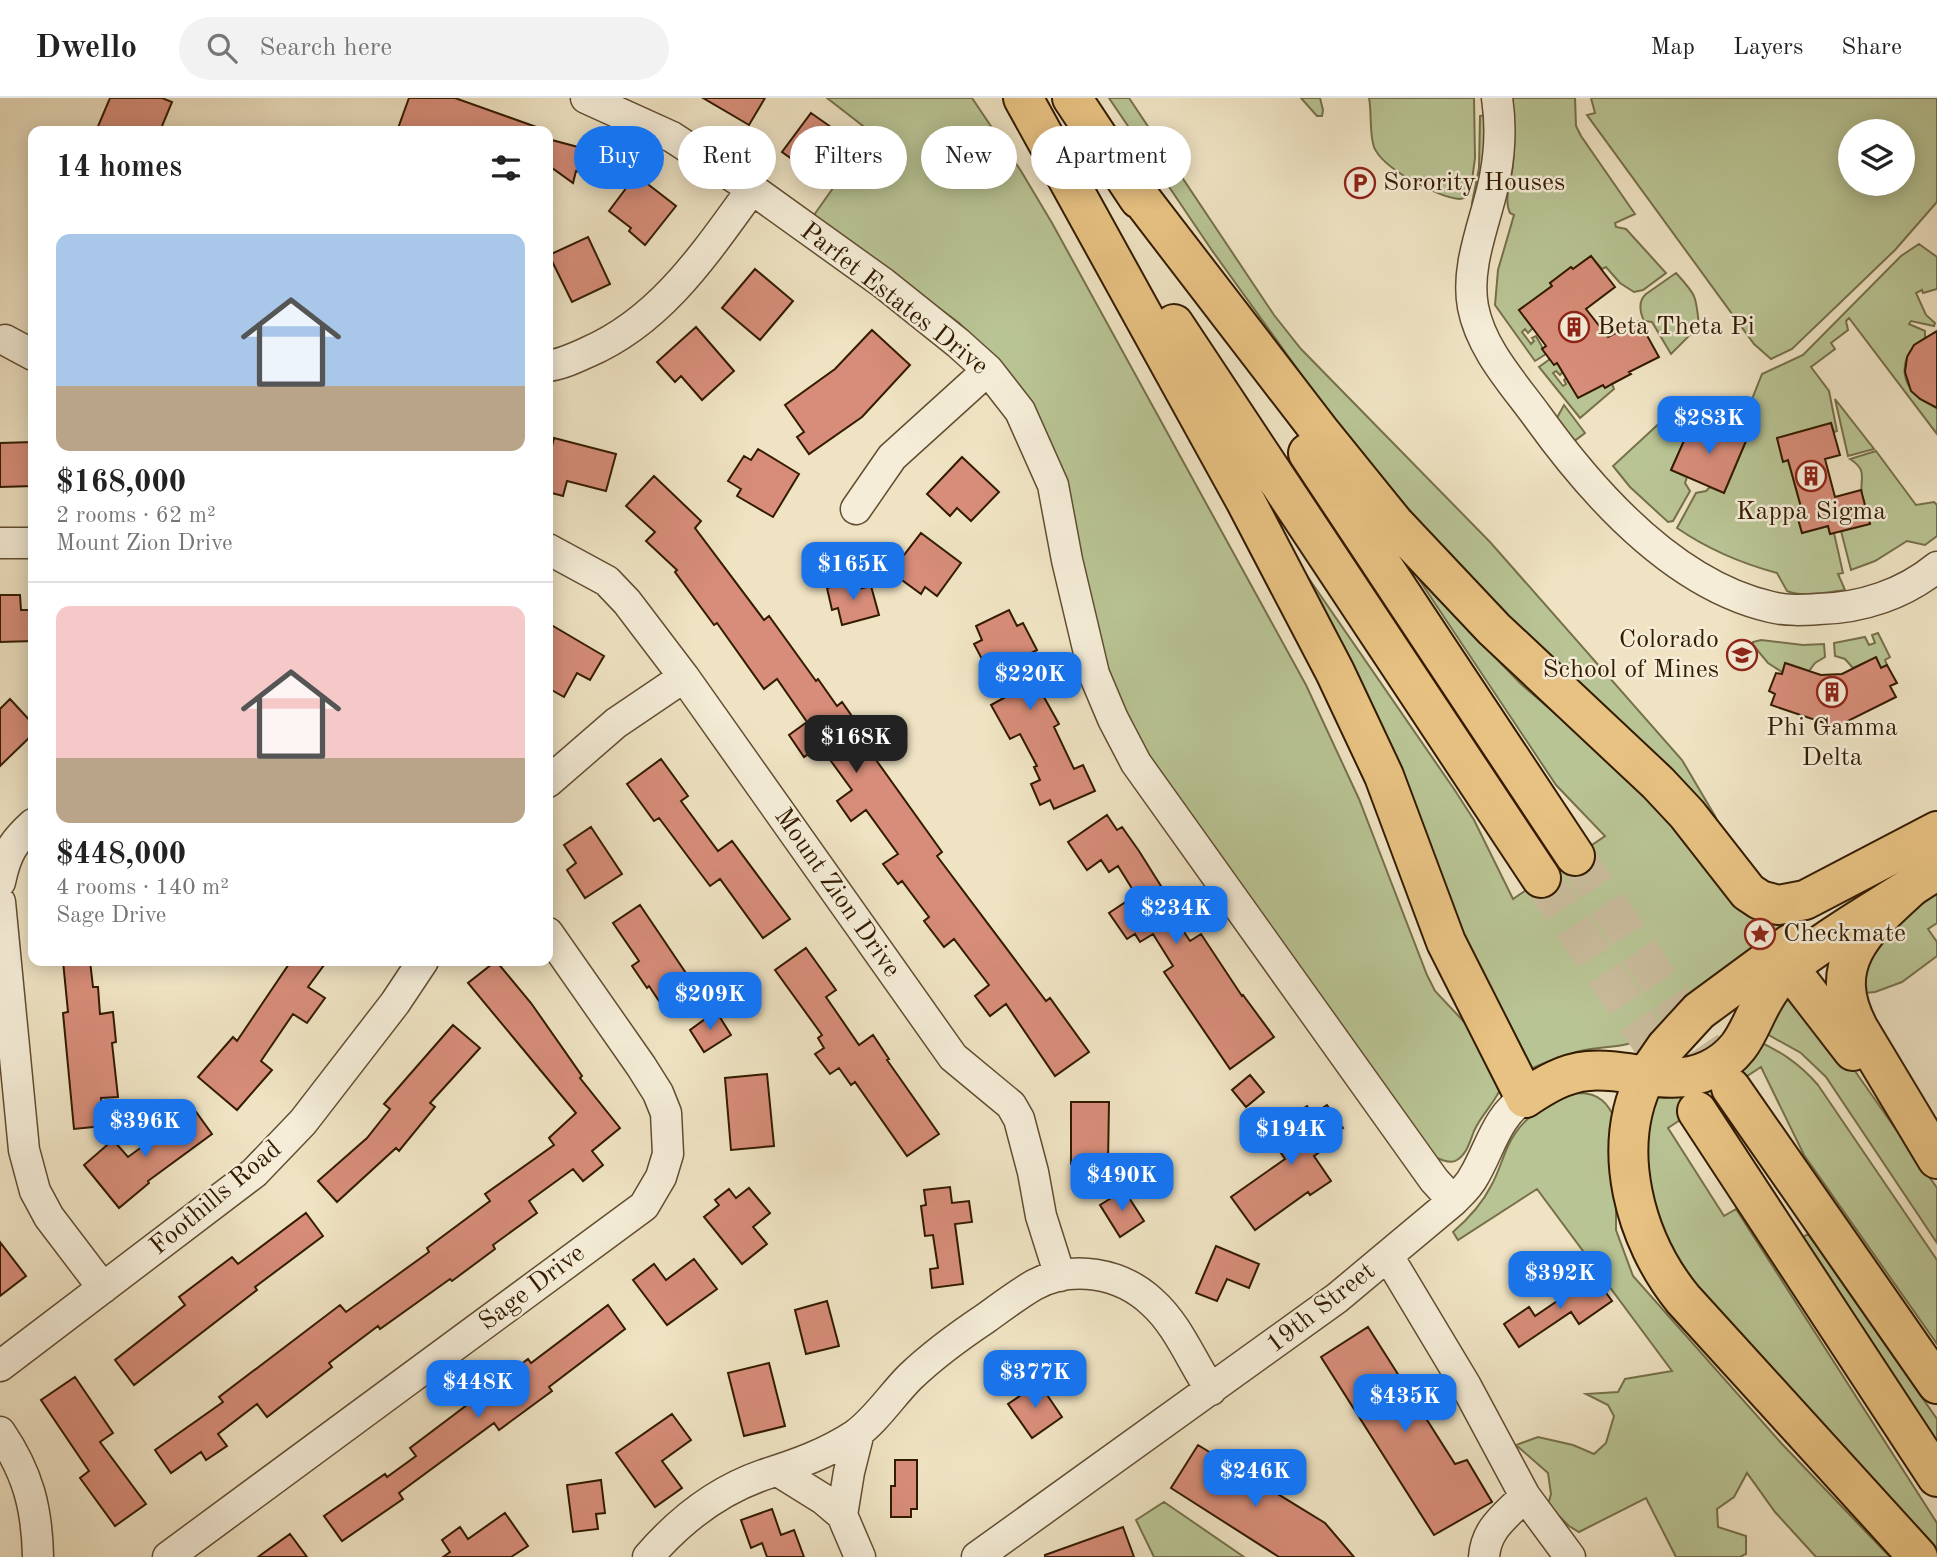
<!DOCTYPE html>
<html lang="en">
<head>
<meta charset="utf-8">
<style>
	body { margin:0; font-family:"Old Standard TT",serif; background:#f2f2f2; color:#222; height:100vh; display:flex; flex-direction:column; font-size:26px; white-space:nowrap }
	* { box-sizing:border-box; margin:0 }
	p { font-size:23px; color:#767676 }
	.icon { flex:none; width:38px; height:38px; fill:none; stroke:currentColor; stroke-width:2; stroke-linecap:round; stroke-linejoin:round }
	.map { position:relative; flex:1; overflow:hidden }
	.sheet { position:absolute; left:28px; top:28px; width:525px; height:840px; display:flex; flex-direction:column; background:#fff; border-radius:14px; box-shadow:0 4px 18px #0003 }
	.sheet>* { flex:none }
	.top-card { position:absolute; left:574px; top:28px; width:665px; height:63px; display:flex; gap:14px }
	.controls { position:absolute; left:1838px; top:21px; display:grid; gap:14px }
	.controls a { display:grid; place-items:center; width:77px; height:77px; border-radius:50%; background:#fff; box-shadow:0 4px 18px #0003; font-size:35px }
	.price { position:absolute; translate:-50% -60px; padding:0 16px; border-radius:14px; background:#1a73e8; color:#fff; font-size:23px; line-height:46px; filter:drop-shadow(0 2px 4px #0008) }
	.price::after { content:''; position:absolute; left:50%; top:42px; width:21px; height:16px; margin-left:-10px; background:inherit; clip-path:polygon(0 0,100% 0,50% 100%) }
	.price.active { background:#222; color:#fff }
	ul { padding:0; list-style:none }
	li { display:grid; align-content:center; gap:14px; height:371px; padding:0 28px }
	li+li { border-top:2px solid #e0e0e0 }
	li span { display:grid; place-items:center; height:217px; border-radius:14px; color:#555 }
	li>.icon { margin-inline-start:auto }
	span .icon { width:126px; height:126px; fill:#fffc; stroke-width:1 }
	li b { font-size:30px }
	h2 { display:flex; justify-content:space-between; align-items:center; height:84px; padding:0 28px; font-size:30px }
	.tag { padding:0 24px; border-radius:32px; background:#fff; box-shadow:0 4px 18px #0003; font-size:24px; line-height:63px }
	.tag.active { background:#1a73e8; color:#fff }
	header { display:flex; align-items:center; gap:42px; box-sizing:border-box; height:98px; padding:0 35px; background:#fff; border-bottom:2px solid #e0e0e0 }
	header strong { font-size:33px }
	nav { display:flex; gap:38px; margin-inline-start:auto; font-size:24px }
	.search { width:490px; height:63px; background:#f2f2f2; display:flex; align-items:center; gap:18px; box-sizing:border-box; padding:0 24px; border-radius:38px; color:#767676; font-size:26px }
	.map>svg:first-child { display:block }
</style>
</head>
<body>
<header>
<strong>Dwello</strong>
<div class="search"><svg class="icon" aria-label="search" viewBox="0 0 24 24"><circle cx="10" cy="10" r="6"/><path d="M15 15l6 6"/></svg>Search here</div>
<nav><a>Map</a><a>Layers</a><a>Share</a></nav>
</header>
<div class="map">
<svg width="1937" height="1459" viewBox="0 0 1937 1459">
	<rect width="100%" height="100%" fill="#efe3c3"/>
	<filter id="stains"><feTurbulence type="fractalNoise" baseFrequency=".00286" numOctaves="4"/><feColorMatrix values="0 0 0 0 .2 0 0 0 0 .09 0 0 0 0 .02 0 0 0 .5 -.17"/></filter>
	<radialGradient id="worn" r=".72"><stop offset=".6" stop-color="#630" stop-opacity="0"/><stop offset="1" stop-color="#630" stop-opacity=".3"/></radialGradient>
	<!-- green -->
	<path fill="#b9c494" stroke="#76704a" stroke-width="2" fill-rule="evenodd" d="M827 0H972L1021 73 1052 125 1306 587 1359 701 1427 877 1435 893 1467 927 1503 985C1497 1003 1482 1015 1474 1033 1470 1043 1467 1056 1457 1062 1451 1066 1441 1062 1435 1059L1140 648 1120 608 1002 267 959 225 814 117 872 35Z
		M1109 0H1129L1274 217 1301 251 1490 444 1682 662 1715 718 1729 748 1478 490 1404 406 1332 319 1211 151Z
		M1301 0H1320L1323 12 1322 18H1317Z
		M1369 0H1474L1475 60 1470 97C1468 98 1462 101 1460 101 1438 100 1382 70 1374 49 1369 34 1372 15 1369 0Z
		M1512 0H1575L1576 28 1581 38 1635 116 1615 125 1616 129 1626 131 1666 175 1643 192 1634 194 1620 185 1606 169 1602 171 1591 158 1573 171 1571 169 1550 185 1552 188 1519 212 1533 230 1528 235 1525 231 1522 234 1531 246 1534 243 1532 240 1536 238 1546 256 1535 263 1495 207 1498 172 1514 117 1510 115C1503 101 1512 82 1513 66 1515 44 1515 22 1512 0Z
		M1591 0H1937V104L1895 152 1792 251 1771 261 1754 246 1587 17 1595 15ZM1850 33H1902V86H1850Z
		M1485 17 1486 40 1479 102 1472 105 1479 70 1480 18Z
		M1919 146 1937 159V191L1923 195 1922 192 1916 195 1926 217 1935 225 1934 228 1911 223 1909 226 1925 233V240C1892 259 1901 300 1937 307V336L1849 220 1846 223 1848 232 1831 245 1835 251 1811 269 1829 293 1837 333 1834 334 1831 325 1777 340 1783 363 1788 362 1801 409 1796 410 1802 435 1828 428 1830 436 1834 435 1843 475 1838 476 1845 492C1827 494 1804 500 1787 493L1777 475C1740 465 1709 452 1677 430L1696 395 1706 393 1710 389 1724 395 1746 343 1737 339 1762 276 1803 257 1901 158Z
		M1676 175C1697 198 1696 198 1699 228L1671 256 1652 224 1644 223C1640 214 1638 203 1646 196Z
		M1550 261 1554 266 1558 265 1563 274 1560 277 1556 273 1553 275 1563 288 1566 286 1564 282 1566 280 1603 287 1605 290 1612 286 1614 291 1580 320 1539 269Z
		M1835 301 1874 351 1848 358Z
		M1564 307 1585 335 1569 347 1553 327Z
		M1678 308 1696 317 1671 372 1687 379 1685 385 1690 393 1673 423 1668 424 1630 389 1613 368Z
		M1876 353 1916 407 1934 404 1937 407V438L1925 447 1907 443 1875 463 1851 472 1841 433 1870 425C1868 416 1864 406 1862 397 1859 381 1869 373 1850 361Z
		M1247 391 1454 691 1474 722 1513 801 1605 738 1556 687 1418 480 1521 586 1615 667 1645 697 1740 804 1828 803 1656 934C1623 953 1609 946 1576 954 1558 959 1541 966 1524 974Z
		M1878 535 1890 559 1885 562 1887 567 1881 570 1875 560 1853 570 1845 561 1835 558 1834 545 1865 539 1869 547 1875 545 1872 537Z
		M1761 542 1803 547 1824 546 1825 559 1815 565 1809 573 1786 565 1782 574 1768 565 1753 547V544Z
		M1937 789V825L1928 831 1937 844V858L1902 884 1875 894 1855 896 1861 858Z
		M1786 885 1843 956 1937 1090V1145L1826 979 1801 955 1758 931Z
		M1753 941C1779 952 1799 965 1818 987L1937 1162V1246L1804 1057 1761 969 1668 1030 1724 1118 1736 1111 1937 1425V1459H1931L1682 1183 1638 1062 1657 992Z
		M1579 995C1599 995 1608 1005 1616 1023V1132L1633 1178 1782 1346 1890 1459H1816L1775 1414 1747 1375 1734 1399 1717 1411 1718 1429 1746 1438V1456L1740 1459H1676L1646 1400 1579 1434 1569 1428 1548 1407 1551 1396 1548 1375 1516 1347 1538 1339 1573 1347 1594 1356 1606 1345 1614 1318 1608 1307 1586 1296 1618 1294 1625 1281 1672 1273 1537 1091 1458 1142 1453 1134C1468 1121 1482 1106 1491 1088 1498 1076 1502 1061 1508 1048 1521 1020 1549 1000 1579 995Z
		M1808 1136 1937 1321V1348L1803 1139Z
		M1164 1404 1244 1459H1154L1136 1422Z"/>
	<!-- building -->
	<path fill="#d78d79" stroke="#331b00" stroke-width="2" d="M110 0H162L172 4 160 33H96Z
		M409 0H455L542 31V33H397Z
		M703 0H765L749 27Z
		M811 15 845 39 816 78 782 54Z
		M548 41 593 53 587 76 576 73 573 85 548 67Z
		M636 77 676 108 645 147 629 133 631 130 609 113Z
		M588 139 610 186 572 204 549 157Z
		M1591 158 1615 189 1586 211 1608 239 1639 223 1659 259 1629 274 1631 276 1612 286 1605 290 1603 287 1578 300 1557 265 1554 267 1542 251 1546 248 1519 212 1552 188 1550 185 1571 169 1573 171Z
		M755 171 793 203 760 242 722 210Z
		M696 229 734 273 702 302 681 278 675 284 657 264Z
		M872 232 910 267 862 319 809 356 797 339 804 334 785 307 835 271Z
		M1937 233V310L1920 301 1911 293 1905 274 1907 259 1914 247Z
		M1694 320 1746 343 1724 395 1671 372Z
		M1831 325 1840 357 1825 361 1835 399 1861 392 1870 426 1830 436 1828 428 1802 435 1795 410 1801 409 1788 362 1783 364 1777 340Z
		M554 340 616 356 606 393 567 383 563 398 548 394V364Z
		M33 344V388L0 389V345Z
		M758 351 799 376 773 419 737 398 741 391 728 383 744 358 751 362Z
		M962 359 999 394 971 423 957 410 950 418 927 396Z
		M654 378 701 423 695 430 764 522 769 518 816 583 818 581 837 608 842 604 856 624 851 627 942 754 937 758 1046 903 1050 900 1089 954 1055 978 1006 906 990 918 975 898 989 887 954 841 944 849 924 823 929 819 902 783 898 786 883 766 898 756 866 712 851 723 837 703 852 692 820 648 804 659 789 637 807 624 777 581 764 591 717 525 714 527 675 474 677 472 646 443 655 434 626 408Z
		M921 435 961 465 937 498 925 489 921 496 891 474Z
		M857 482 859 491 871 488 879 517 842 527 838 510 832 512 827 490Z
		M0 497H20L21 512H33V543L0 544Z
		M1009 512 1017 528 1023 525 1037 552 1022 560 1059 626 1054 629 1074 671 1083 667 1095 693 1054 711 1050 702 1040 707 1031 686 1040 682 1034 669 1037 668 1020 636 1010 641 991 607 1011 596 993 560 984 565 974 546 982 542 976 528Z
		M548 525 604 558 590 582 577 575 564 599 548 590Z
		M1876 559 1881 570 1887 567 1897 585 1890 588 1896 599 1836 629 1771 607 1775 596 1769 593 1776 575 1782 576 1785 565 1821 577 1842 576Z
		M10 601 33 626V636L0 668V611Z
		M661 661 688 698 681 703 718 753 732 743 790 821 763 840 720 781 710 788 659 720 654 723 627 686Z
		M1107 717 1117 732 1122 729 1139 753 1171 804 1166 807 1190 843 1201 836 1242 898 1243 897 1274 939 1230 971 1164 874 1173 868 1153 836 1140 844 1135 836 1127 841 1109 815 1136 797 1118 768 1109 774 1101 762 1087 772 1068 744Z
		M591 729 622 776 585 800 567 772 576 765 564 747Z
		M640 807 696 890 665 912 649 888 647 890 632 868 639 863 613 825Z
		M806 850 836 892 826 899 859 947 873 937 889 961 887 962 939 1036 907 1058 855 984 851 987 839 970 830 976 815 956 824 950 818 940 822 937 775 872Z
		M63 863H90L93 889H98L100 916 113 914 116 944 112 945 118 999 101 1000 103 1028 74 1031 63 915 68 914Z
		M291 863H327L308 889 325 900 307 925 293 916 261 963 272 972 237 1012 198 979 233 939 237 943Z
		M496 863 531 905 582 978 580 980 620 1030 592 1053 603 1067 583 1083 573 1071 529 1103 537 1115 493 1147 495 1151 452 1183 450 1181 380 1231 378 1228 329 1265 332 1269 267 1319 257 1306 218 1336 227 1348 206 1362 201 1354 171 1375 155 1352 223 1304 219 1299 340 1207 346 1214 429 1154 427 1150 490 1103 485 1096 554 1047 549 1040 576 1015 468 885Z
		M716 913 731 937 704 954 690 932Z
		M453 927 480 950 430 1005 435 1009 399 1053 396 1050 337 1104 318 1083 367 1040 390 1011 384 1006Z
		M767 976 774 1048 731 1052 725 980Z
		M1250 977 1264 994 1246 1009 1232 992Z
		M1071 1004H1109L1108 1066H1071Z
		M1327 1007 1343 1030 1323 1044 1327 1049 1314 1058 1331 1083 1310 1097 1308 1094 1255 1132 1231 1099 1285 1061 1274 1045 1284 1039 1277 1029 1307 1008 1313 1016Z
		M194 1011 212 1036 148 1083 149 1085 119 1110 84 1067 113 1042 128 1059Z
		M950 1089 952 1105 969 1103 972 1124 955 1126 963 1186 932 1190 930 1171 938 1170 933 1137 925 1138 921 1108 926 1107 924 1092Z
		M749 1090 770 1115 753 1129 767 1146 742 1166 704 1119 719 1107 715 1102 729 1091 736 1100Z
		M1124 1092 1144 1123 1120 1139 1100 1107Z
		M306 1115 323 1138 255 1189 257 1192 134 1287 115 1262 185 1207 179 1199 232 1159 238 1166Z
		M0 1144 26 1178 0 1198Z
		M1216 1148 1259 1166 1249 1190 1227 1181 1217 1203 1196 1195Z
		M694 1161 717 1191 667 1227 633 1182 654 1166 666 1182Z
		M1594 1178 1612 1203 1579 1226 1571 1214 1519 1249 1504 1226 1529 1209 1535 1218Z
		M827 1203 839 1248 806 1256 795 1212Z
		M608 1207 625 1231 549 1289 552 1293 499 1332 494 1325 399 1395 403 1401 342 1443 324 1418 385 1376 387 1379 416 1358 410 1350 528 1261 531 1265Z
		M1368 1229 1455 1366 1467 1362 1492 1404 1434 1437 1321 1259Z
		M769 1265 785 1328 744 1338 728 1275Z
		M75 1279 113 1335 100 1344 146 1406 115 1428 80 1380 89 1373 41 1302Z
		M1039 1285 1062 1319 1032 1340 1008 1306Z
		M672 1316 691 1342 662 1363 682 1390 655 1409 616 1355Z
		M1198 1347 1325 1425 1354 1459H1279L1171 1390Z
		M895 1362H917V1411H911V1419H891V1388H895Z
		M601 1382 605 1415 596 1416 598 1431 573 1434 567 1387Z
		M772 1411 781 1437 794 1432 804 1459H767L762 1445 751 1450 741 1422Z
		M505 1415 528 1448 511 1459H443L450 1454 442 1442 460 1429 468 1441Z
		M1123 1429 1134 1459H1045V1457Z
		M290 1436 307 1459H258Z"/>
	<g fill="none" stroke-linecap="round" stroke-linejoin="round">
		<!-- highway-tunnel -->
		<path stroke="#c9bb9c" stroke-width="38" stroke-dasharray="38 19" stroke-linecap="butt" d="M1575 758 1731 990
			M1541 780 1678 985"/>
		<!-- minor casing -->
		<g stroke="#624d31" stroke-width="33">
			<path id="minor" d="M586 0 672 39 752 91 883 185 958 245 988 272 1020 313 1053 387 1067 462 1094 576 1113 621 1136 665 1434 1082 1453 1103
				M1497 0C1501 26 1500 53 1495 79 1487 121 1465 166 1473 209 1481 251 1513 285 1537 318 1593 396 1674 487 1771 509 1787 513 1803 512 1819 511 1862 510 1904 496 1937 469
				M5 242 33 257
				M548 268C562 266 575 260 588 254 662 222 706 154 752 91
				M856 411 892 359 988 272
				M0 445H33
				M548 451 607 483 627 504 684 579 953 959 1011 1007 1019 1021 1033 1074 1041 1118 1060 1178
				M548 684 616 625 684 579
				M0 784C6 756 12 745 33 726
				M0 804 24 1052 35 1093 49 1119 103 1190
				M1388 1158 1466 1288 1525 1398 1570 1459
				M0 1268 254 1075 303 1024 395 905 423 863
				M0 1334C28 1375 37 1410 38 1459
				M778 1373 823 1401 842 1417 860 1459
				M842 1417 849 1374 859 1334
				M168 1459 644 1108 661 1079 668 1056 666 1015 658 995 641 968 548 835
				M648 1459C679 1423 717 1393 763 1377 797 1366 826 1356 855 1337 876 1322 892 1297 910 1279 933 1257 959 1238 986 1220 1001 1209 1017 1197 1034 1187 1072 1166 1121 1175 1152 1204 1178 1227 1192 1264 1211 1292
				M977 1459 1337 1200 1453 1103C1461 1095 1469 1088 1474 1078 1490 1051 1497 1017 1525 1000
				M1484 1459C1486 1430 1506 1418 1525 1398"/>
		</g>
		<!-- major casing -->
		<g stroke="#331b00" stroke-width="42">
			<path id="major" d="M1646 978 1666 949 1699 913 1790 846
				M1525 1000C1545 987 1564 975 1588 973 1629 969 1669 991 1709 972 1752 951 1748 918 1775 885 1789 868 1807 856 1825 844 1861 819 1900 797 1937 772"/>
		</g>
		<!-- highway casing -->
		<g stroke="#331b00" stroke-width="42">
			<path id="highway" d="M1023 0 1245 402 1335 574 1384 678 1446 844 1525 1000
				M1072 0 1139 101
				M1126 81 1322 336 1394 425 1494 531 1658 685 1687 716 1748 794 1760 802 1778 807 1805 802 1937 733
				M1174 226 1541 780
				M1308 355 1575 758
				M1910 790C1865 831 1824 866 1859 931L1937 1061
				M1769 861 1778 863 1789 870 1853 953
				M1646 978C1609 1050 1635 1142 1683 1201L1918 1459
				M1731 990 1937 1286
				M1697 1013 1937 1379"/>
		</g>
		<!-- minor -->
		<use href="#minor" stroke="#f5edd8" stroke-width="30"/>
		<!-- major -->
		<use href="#major" stroke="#e8c282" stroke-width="38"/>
		<!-- highway -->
		<use href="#highway" stroke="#e8c282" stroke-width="38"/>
	</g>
	<!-- icons -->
	<defs>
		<g id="parking-ring" transform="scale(1.575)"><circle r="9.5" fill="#f5edd8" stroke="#8f2418" stroke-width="1.5"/><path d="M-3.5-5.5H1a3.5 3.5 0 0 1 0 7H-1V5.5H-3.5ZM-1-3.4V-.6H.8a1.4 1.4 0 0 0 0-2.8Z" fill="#8f2418"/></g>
		<g id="building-ring" transform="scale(1.575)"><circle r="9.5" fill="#f5edd8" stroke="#8f2418" stroke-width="1.5"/><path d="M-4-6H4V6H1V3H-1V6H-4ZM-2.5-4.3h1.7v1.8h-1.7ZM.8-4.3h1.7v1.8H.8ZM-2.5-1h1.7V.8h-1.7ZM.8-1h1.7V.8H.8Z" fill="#8f2418"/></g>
		<g id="university-ring" transform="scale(1.575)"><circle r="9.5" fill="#f5edd8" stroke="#8f2418" stroke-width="1.5"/><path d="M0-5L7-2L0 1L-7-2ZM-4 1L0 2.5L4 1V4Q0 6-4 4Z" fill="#8f2418"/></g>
		<g id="sight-ring" transform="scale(1.575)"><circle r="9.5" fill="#f5edd8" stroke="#8f2418" stroke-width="1.5"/><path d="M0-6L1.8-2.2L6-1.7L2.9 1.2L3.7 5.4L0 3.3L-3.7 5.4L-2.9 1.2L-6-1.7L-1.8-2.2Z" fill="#8f2418"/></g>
	</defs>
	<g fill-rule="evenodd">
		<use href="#parking-ring" x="1360" y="85"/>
		<use href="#building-ring" x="1574" y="229"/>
		<use href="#building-ring" x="1811" y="378"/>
		<use href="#university-ring" x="1742" y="557"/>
		<use href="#building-ring" x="1832" y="594"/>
		<use href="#sight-ring" x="1760" y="836"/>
	</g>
	<g text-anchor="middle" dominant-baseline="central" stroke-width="5" stroke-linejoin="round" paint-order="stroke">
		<!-- poi labels -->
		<g font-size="26" fill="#331b00" stroke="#f5edd8" text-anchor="start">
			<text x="1383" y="85">Sorority Houses</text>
			<text x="1597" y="229">Beta Theta Pi</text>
			<text x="1811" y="414" text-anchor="middle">Kappa Sigma</text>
			<text x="1719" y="542" text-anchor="end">Colorado<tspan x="1719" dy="30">School of Mines</tspan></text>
			<text x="1832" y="630" text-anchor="middle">Phi Gamma<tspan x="1832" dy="30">Delta</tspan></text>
			<text x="1783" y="836">Checkmate</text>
		</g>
		<!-- street labels -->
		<g font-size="26" fill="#331b00" stroke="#f5edd8">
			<text transform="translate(894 201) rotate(38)">Parfet Estates Drive</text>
			<text transform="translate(837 795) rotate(55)">Mount Zion Drive</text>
			<text transform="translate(216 1100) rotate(-40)">Foothills Road</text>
			<text transform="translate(532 1190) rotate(-37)">Sage Drive</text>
			<text transform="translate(1321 1210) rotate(-38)">19th Street</text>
		</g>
	</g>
	<rect width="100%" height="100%" filter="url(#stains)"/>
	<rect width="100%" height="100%" fill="url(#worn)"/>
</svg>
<div class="controls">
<a><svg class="icon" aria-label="layers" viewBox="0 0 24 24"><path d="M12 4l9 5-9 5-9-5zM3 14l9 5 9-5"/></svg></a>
</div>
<b class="price" style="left:1709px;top:358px">$283K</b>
<b class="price" style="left:853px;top:504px">$165K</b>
<b class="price" style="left:1030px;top:614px">$220K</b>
<b class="price active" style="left:856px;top:677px">$168K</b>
<b class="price" style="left:1176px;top:848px">$234K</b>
<b class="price" style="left:710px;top:934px">$209K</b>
<b class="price" style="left:145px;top:1061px">$396K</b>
<b class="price" style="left:1291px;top:1069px">$194K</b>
<b class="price" style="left:1122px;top:1115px">$490K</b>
<b class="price" style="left:1560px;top:1213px">$392K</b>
<b class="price" style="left:1035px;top:1312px">$377K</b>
<b class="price" style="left:478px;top:1322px">$448K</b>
<b class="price" style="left:1405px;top:1336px">$435K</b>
<b class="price" style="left:1255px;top:1411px">$246K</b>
<div class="top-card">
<a class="tag active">Buy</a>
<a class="tag">Rent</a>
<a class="tag">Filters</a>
<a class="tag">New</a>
<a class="tag">Apartment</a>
</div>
<section class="sheet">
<h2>14 homes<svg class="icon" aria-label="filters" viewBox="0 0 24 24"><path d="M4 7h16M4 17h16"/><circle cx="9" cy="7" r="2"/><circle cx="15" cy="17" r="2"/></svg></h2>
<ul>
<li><span style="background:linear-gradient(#a9c7e8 70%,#b9a48a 0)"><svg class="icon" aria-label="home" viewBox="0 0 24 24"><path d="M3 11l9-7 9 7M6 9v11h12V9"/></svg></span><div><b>$168,000</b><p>2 rooms · 62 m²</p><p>Mount Zion Drive</p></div></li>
<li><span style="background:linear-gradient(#f6c9c9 70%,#b9a48a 0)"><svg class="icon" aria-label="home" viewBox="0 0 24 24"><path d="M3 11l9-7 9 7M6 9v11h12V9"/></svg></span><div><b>$448,000</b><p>4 rooms · 140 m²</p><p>Sage Drive</p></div></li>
</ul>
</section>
</div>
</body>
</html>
